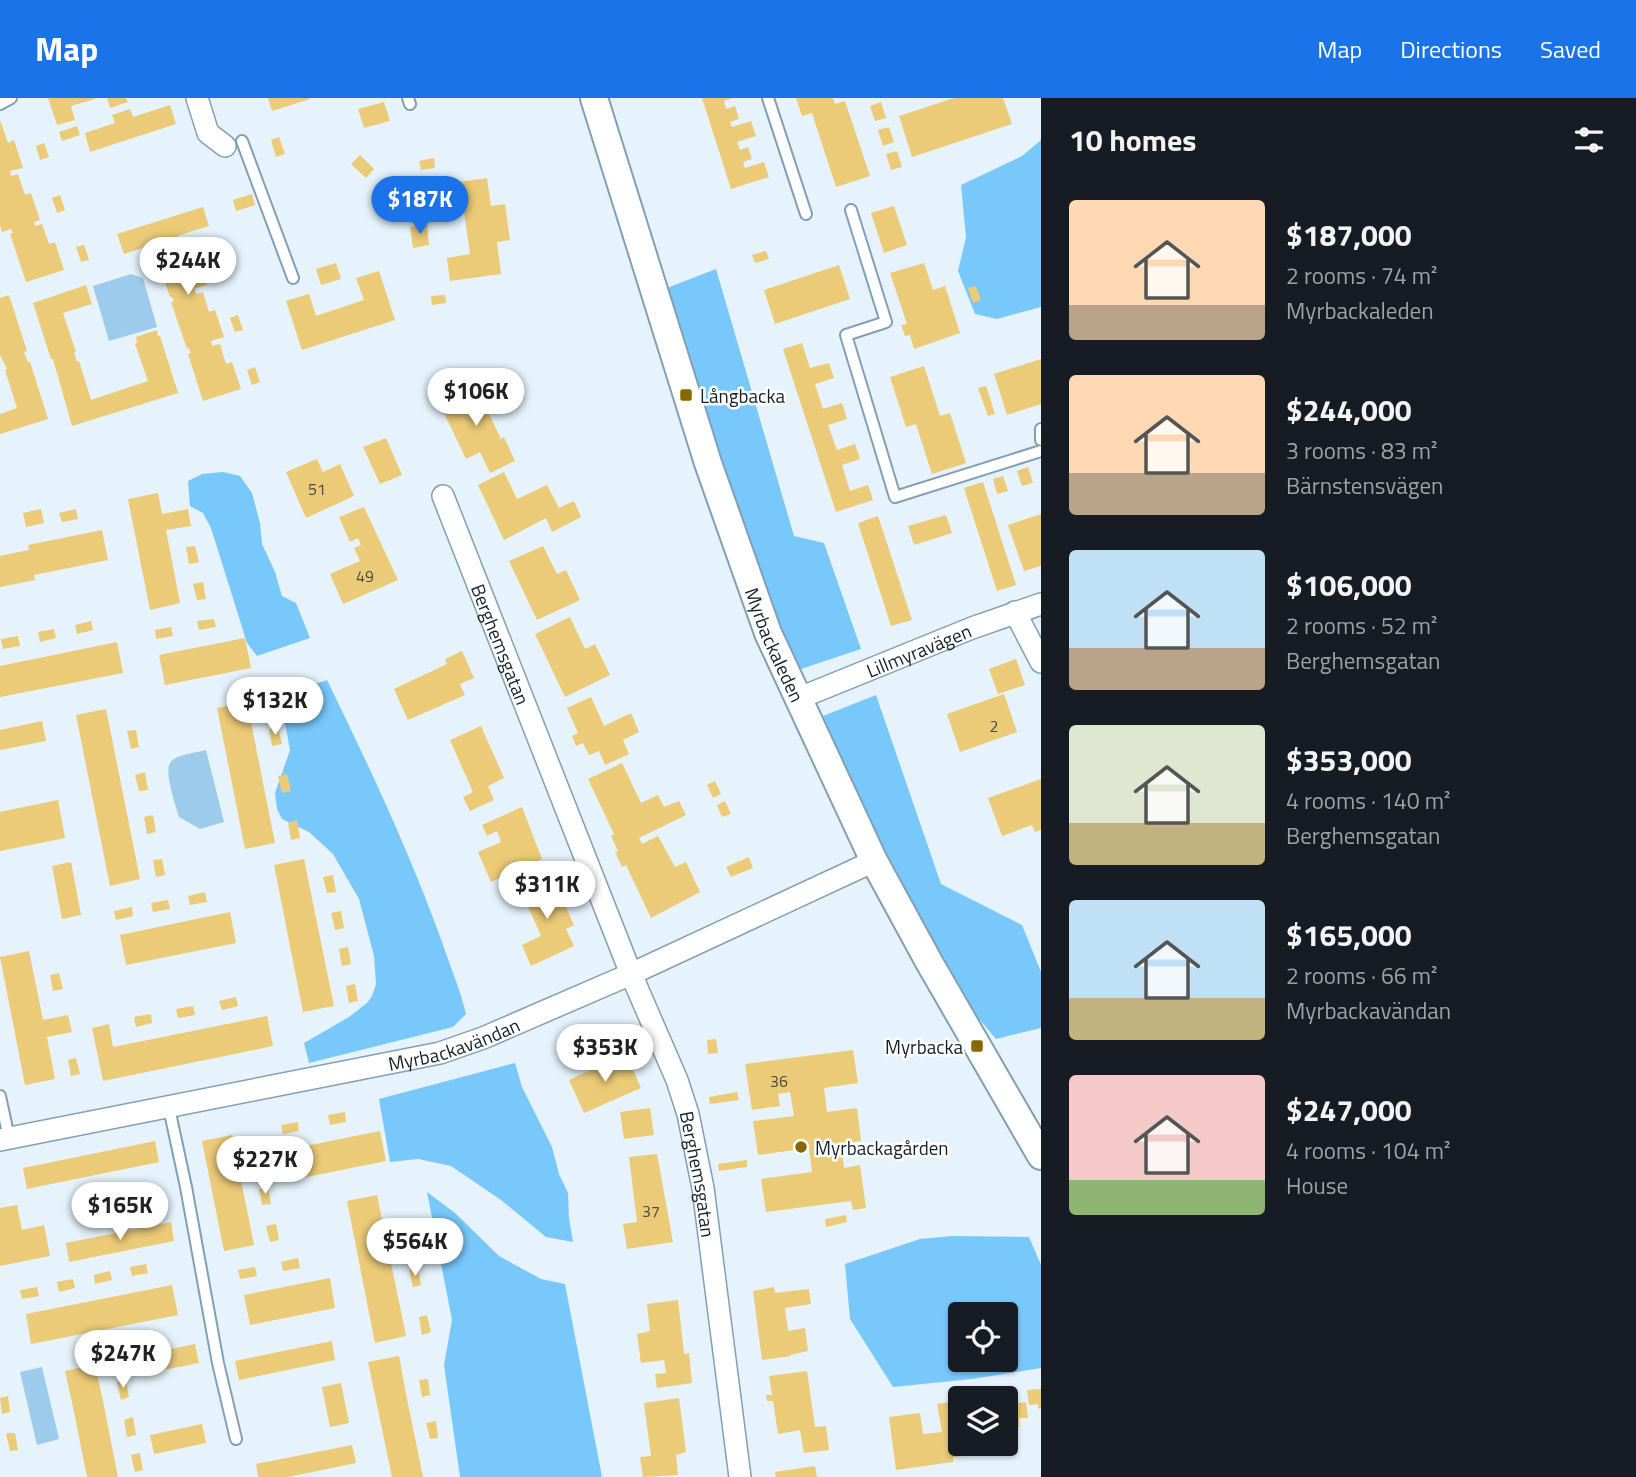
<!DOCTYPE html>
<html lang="en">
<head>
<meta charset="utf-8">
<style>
	body { margin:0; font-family:"Titillium Web",sans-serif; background:#242831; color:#f1f3f6; height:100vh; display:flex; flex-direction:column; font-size:26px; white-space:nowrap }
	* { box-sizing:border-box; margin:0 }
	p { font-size:23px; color:#9ea1a6 }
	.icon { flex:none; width:38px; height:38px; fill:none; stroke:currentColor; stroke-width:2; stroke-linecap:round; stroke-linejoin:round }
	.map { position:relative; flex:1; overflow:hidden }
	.drawer { display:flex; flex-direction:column; background:#171b24; width:595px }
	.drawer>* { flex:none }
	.fabs { position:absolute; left:948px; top:1204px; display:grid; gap:14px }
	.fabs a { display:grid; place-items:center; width:70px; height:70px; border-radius:7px; background:#171b24; box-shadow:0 2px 5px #0004; font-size:35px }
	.price { position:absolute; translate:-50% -60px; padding:0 16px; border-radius:24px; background:#fff; color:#222; font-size:23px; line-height:46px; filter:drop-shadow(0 2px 4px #0008) }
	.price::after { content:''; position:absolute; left:50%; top:42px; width:21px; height:16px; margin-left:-10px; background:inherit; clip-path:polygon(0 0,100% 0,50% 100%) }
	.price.current { background:#1a73e8; color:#fff }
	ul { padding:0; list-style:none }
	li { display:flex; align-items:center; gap:21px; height:175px; padding:0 28px }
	li span { display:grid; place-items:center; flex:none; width:196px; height:140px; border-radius:7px; color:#555 }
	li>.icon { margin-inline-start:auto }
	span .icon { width:84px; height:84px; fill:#fffc; stroke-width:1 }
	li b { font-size:30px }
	h2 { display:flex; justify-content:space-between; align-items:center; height:84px; padding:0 28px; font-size:30px }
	header { display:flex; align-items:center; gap:42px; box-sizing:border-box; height:98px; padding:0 35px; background:#1a73e8; color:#fff }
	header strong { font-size:33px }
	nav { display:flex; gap:38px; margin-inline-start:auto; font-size:24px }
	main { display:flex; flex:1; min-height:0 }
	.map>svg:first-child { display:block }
</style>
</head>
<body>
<header>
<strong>Map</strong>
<nav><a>Map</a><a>Directions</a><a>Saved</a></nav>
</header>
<main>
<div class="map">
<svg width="1041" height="1379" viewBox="0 0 1041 1379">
	<rect width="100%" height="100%" fill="#e6f3fc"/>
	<!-- green -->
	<path fill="#9ccbeb" d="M131 176 143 180 157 229 109 243 93 188Z
		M206 652 224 724 200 731 179 719C176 709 164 674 170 665 176 656 196 655 206 652Z
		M42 1269 59 1341 37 1347 20 1274Z"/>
	<!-- forest -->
	<path fill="#78c8fc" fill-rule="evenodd" d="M1041 42V209L997 221 975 216 958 173 966 139 961 87 1022 58Z
		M716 171 794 438 824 445 861 551 795 573 708 328 667 190Z
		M223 374 240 378 252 395 260 425 262 446 275 474 282 498 296 505 310 540 257 558 247 545 211 430 203 415 190 408 188 383 202 376Z
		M327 582C369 668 410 755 442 844 450 868 460 891 466 916L453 929 309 965 304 945 349 919 367 905 372 898 376 886 374 858 359 801 333 756 309 734 282 721 277 711 275 695 290 652 280 598Z
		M876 597 941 786 1022 827 1041 874V930L996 941 958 896 890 768 823 618Z
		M515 965 522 989 552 1049 559 1076 568 1095 569 1120 573 1144 546 1139 501 1102 451 1068 418 1061 390 1064 379 1001Z
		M427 1094 455 1115 499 1158 541 1181 565 1186 602 1379H460L444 1267 452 1222Z
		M952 1138 1029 1139 1041 1167V1270L972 1281 893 1289 850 1221 845 1166 920 1141ZM961 1216H1006V1262H961Z"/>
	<!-- building -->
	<path fill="#ebca78" d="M48 0H95V1L71 8 75 22 57 27Z
		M107 0H126L128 4 110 10Z
		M268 0H310V1L272 13Z
		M702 0H733L724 3 726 11 735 8 739 21 730 24 732 29 751 23 756 38 737 44 740 52 748 49 752 61 743 64 745 70 764 64 769 79 731 91Z
		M796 0H833L835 6 845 3 870 78 836 89 812 15 802 18Z
		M954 0H1003L1012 26 912 59 899 18Z
		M384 4 390 23 364 30 358 11Z
		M881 4 886 20 875 23 870 8Z
		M170 7 176 26 90 54 85 35 115 25 112 17 130 11 133 19Z
		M0 22 8 45 14 42 23 70 10 73 11 78 18 76 25 97 31 95 40 122 34 124 35 128 42 126 49 146 55 144 64 172 26 184 10 136 13 135 11 131 2 134 0 127Z
		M77 28 80 37 62 43 59 34Z
		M889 29 894 44 883 48 878 32Z
		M279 39 285 56 276 59 271 42Z
		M44 45 49 59 40 62 36 48Z
		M897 53 902 69 891 72 886 56Z
		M360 57 374 71 366 80 351 66Z
		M434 60 435 70 421 72 419 63Z
		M487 80 491 108 505 106 510 142 497 144 501 176 450 183 447 160 470 156 463 106 440 110 437 87Z
		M252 96 255 107 236 113 233 102Z
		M60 97 65 112 57 115 52 100Z
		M894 108 907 147 884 155 871 115Z
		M203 109 209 128 177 138 179 143 189 141 195 161 198 160 207 187 194 191 196 196 203 194 209 214 215 212 224 239 211 243 212 248 220 246 226 266 232 264 241 291 203 303 188 256 191 255 189 250 187 251 171 204 174 203 172 199H170L154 152 157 151 155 146 124 156 117 136Z
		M427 126 429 147 413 150 410 129Z
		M84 147 89 162 81 164 76 149Z
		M766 153 769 161 755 165 752 157Z
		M221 165 226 180 218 183 213 168Z
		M336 165 341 181 321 187 316 171Z
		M924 165 933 192 945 188 960 235 914 251 910 237 905 238 901 227 907 226 890 175Z
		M839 167 850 201 775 226 764 192Z
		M379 173 395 222 302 252 286 203 309 196 316 218 364 202 356 180Z
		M86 187 92 206 63 215 76 254H74L77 264 79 263 91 302 148 283 135 246 137 245 136 239 157 232 158 238H160L178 295 72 328 53 261H51L33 205Z
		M976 188 981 202 973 205 968 190Z
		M9 197 27 253 24 254 28 264H30L48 321 0 336V316L17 310 5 272 7 271 0 257V200Z
		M445 197 446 205 432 207 431 198Z
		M238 217 243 232 235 234 230 220Z
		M802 245 810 270 829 265 834 280 815 286 823 311 842 305 847 321 828 327 837 352 855 346 860 361 842 367 850 393 868 387 873 402 836 414 783 251Z
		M1041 261V306L1007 317 994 276Z
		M924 268 940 318 950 315 966 365 932 376 916 326 906 329 890 279Z
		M255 269 260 284 252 287 247 272Z
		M474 285 501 341 504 339 515 363 490 375 480 354 466 361 438 302Z
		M986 288 995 316 988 318 978 290Z
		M386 340 402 377 380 386 363 349Z
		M317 361 323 374 340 366 354 398 306 420 286 374Z
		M1028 369 1033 385 1022 388 1017 373Z
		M504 374 517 401 547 387 559 410 574 403 581 419 552 434 546 420 504 442 478 387Z
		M1003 378 1008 393 997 396 993 381Z
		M983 384 1016 487 997 493 964 390Z
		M158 395 162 416 188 411 191 428 166 432 180 505 150 512 128 401Z
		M364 409 398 482 343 506 330 476 360 463 354 450 361 447 358 440 350 444 339 419Z
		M41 411 44 425 26 429 23 415Z
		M76 411 78 421 62 424 59 415Z
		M1041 416V468L1024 473 1008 427Z
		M946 417 952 435 914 447 908 428Z
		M878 418 912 522 891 528 858 425Z
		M102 432 108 462 34 477 35 482 0 489V458L29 452 28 447Z
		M195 448 199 464 189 466 186 449Z
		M543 448 557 476 566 472 580 502 537 522 509 463Z
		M203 484 206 501 197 502 193 486Z
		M570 519 585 551 595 546 610 577 565 599 535 536Z
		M214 521 216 529 199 532 197 523Z
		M91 523 93 532 77 536 75 527Z
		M171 529 173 538 156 541 155 532Z
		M54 531 56 540 40 544 38 534Z
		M18 538 20 548 3 551 1 541Z
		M245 540 251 570 165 587 159 557Z
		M117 544 123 575 0 599V568Z
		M462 553 474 580 460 586 465 597 408 622 394 591 447 566 445 561Z
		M1016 561 1025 587 998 596 989 571Z
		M1004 596 1017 634 960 654 947 616Z
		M591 599 604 628 631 615 639 634 623 642 629 656 605 667 599 653 589 657 583 645 576 648 572 638 578 635 567 610Z
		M247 604 275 745 245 751 217 610Z
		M106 611 140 781 110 788 76 617Z
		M42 623 46 643 0 652V632Z
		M481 628 504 680 488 688 494 702 470 713 463 699 473 694 450 642Z
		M278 629 282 646 272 648 269 631Z
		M136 632 139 649 131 651 127 633Z
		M622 665 641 705 658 697 664 709 679 703 686 717 639 740 642 746 658 738 675 769 686 764 700 794 651 820 626 767 622 769 615 754 618 753 611 738 614 736 588 681Z
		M145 674 148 692 139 693 135 677Z
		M287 676 291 693 282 695 278 678Z
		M1041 681V732L1035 734 1032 727 1002 738 988 700Z
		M715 683 721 696 713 700 707 687Z
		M58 702 65 740 0 753V714Z
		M725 703 731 716 722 719 717 707Z
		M522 709 542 761 491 784 478 754 501 744 497 733 487 738 482 727Z
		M153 717 156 734 147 736 144 719Z
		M297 722 300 740 291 742 288 725Z
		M749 759 753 770 731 779 726 769Z
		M162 761 165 777 156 779 153 762Z
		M304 761 334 908 303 914 274 767Z
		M71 764 81 817 62 821 52 768Z
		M333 777 336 794 327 795 323 779Z
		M552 778 574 827 566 831 574 848 531 868 522 847 541 838 521 792Z
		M205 794 207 804 190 807 188 798Z
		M168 802 170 811 153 814 151 805Z
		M132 809 133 818 116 822 114 813Z
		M341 813 344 830 335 832 331 815Z
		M230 814 236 845 126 867 120 837Z
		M348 849 351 866 342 868 339 851Z
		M29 853 43 922 68 917 72 934 47 939 55 981 25 987 0 859Z
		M59 875 63 891 53 893 50 877Z
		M355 886 358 903 349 905 346 888Z
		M236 899 238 908 222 912 219 903Z
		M193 908 195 917 178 920 176 911Z
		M151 916 152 925 136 929 134 919Z
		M267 918 273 948 103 983 92 930 109 926 113 949Z
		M716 941 718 955 708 956 707 942Z
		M853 952 858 985 824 990 827 1014 857 1010 861 1043 841 1046 844 1070 860 1067 866 1110 853 1112 851 1103 766 1114 761 1081 812 1074 809 1050 758 1057 753 1023 794 1018 790 994 778 996 780 1008 752 1012 745 966Z
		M626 956 641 990 584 1015 569 982Z
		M76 960 80 976 71 978 68 962Z
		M737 994 739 1002 710 1006 709 999Z
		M650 1010 654 1037 624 1041 620 1014Z
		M345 1014 346 1024 330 1027 328 1017Z
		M298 1024 299 1033 283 1036 281 1027Z
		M380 1033 386 1063 292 1082 286 1052Z
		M232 1037 254 1147 224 1153 202 1043Z
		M155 1043 159 1064 27 1091 23 1070Z
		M261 1053 264 1069 255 1071 252 1055Z
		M657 1056 673 1144 627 1151 623 1126 637 1124 629 1059Z
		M747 1062V1069L719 1073 718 1066Z
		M268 1090 271 1106 262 1107 259 1091Z
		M377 1097 406 1238 375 1245 347 1103Z
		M17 1107 22 1132 44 1127 50 1158 0 1168V1110Z
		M846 1117 847 1124 826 1129 825 1121Z
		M171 1124 174 1143 69 1164 66 1145Z
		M408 1124 411 1141 403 1142 399 1126Z
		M276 1126 279 1142 270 1144 266 1128Z
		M298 1160 300 1170 283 1173 281 1164Z
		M146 1166 148 1175 132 1178 130 1169Z
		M255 1169 257 1178 240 1181 238 1172Z
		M418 1171 421 1187 413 1189 409 1172Z
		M110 1173 112 1182 95 1186 94 1177Z
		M330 1180 335 1210 250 1227 244 1197Z
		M73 1181 75 1190 59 1194 57 1184Z
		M172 1187 178 1217 31 1246 26 1216Z
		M37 1189 39 1198 22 1201 20 1192Z
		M774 1189 775 1195 809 1191 811 1206 785 1210 788 1233 805 1230 808 1253 790 1257 791 1258 762 1262 753 1193Z
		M678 1202 684 1256 689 1255 692 1285 657 1290 655 1276 666 1275 664 1262 641 1265 637 1236 650 1233 647 1206Z
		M427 1217 431 1234 422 1237 419 1219Z
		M332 1243 335 1262 239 1282 235 1263Z
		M195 1246 199 1265 138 1277 134 1259Z
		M399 1258 407 1301 423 1379H392L368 1264Z
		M95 1266 103 1303 118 1379H87L73 1309 65 1273Z
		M807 1273 815 1329 826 1328 829 1352 804 1355 800 1332 778 1336 773 1303H767L766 1297H772L769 1278Z
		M428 1281 430 1297 422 1299 419 1282Z
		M126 1283 129 1299 121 1302 117 1284Z
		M341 1285 349 1325 330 1329 322 1289Z
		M1041 1291V1310L1038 1311V1306L1029 1307 1027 1292Z
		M1016 1294 1017 1305 1026 1304 1028 1320H1019V1329L1006 1330V1300H994V1296Z
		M8 1298 10 1314 2 1316 0 1300Z
		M679 1300 686 1354 676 1357 678 1377 643 1379 640 1359 651 1358 644 1305Z
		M959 1302 961 1346H964L966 1358 953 1359V1364L896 1372 889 1319 920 1315 923 1336 942 1334 937 1306Z
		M133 1319 136 1337 127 1339 124 1322Z
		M436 1323 438 1340 430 1341 426 1325Z
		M202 1326 206 1345 154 1356 150 1337Z
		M6 1335H15L18 1352 10 1353Z
		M352 1347 356 1365 288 1379H258L256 1366Z
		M140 1355 143 1372 135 1374 131 1357Z
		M815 1368 817 1379H776L775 1374Z"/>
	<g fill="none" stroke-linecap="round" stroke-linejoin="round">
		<!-- service casing -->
		<g stroke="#82a0b5" stroke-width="14">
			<path id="service" d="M408 0 410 6
				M768 0 806 116
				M0 6 11 0
				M242 43 293 180
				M851 112 886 224 846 237 895 399 1041 353
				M1041 331V342
				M0 998 9 1040
				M169 1010 186 1089 218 1265 236 1341"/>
		</g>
		<!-- minor casing -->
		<g stroke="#82a0b5" stroke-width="24">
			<g id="minor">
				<path d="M197 0 208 35 225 48"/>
				<path id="s1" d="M443 398 631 876 677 982 688 1016 703 1090 740 1379"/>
				<path d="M1015 514 1041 564"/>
				<path id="s2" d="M797 601 972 530 1041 506"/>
				<path id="s3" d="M0 1042 440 955 483 940 631 876 874 763"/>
			</g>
		</g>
		<!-- tertiary casing -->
		<g stroke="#82a0b5" stroke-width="30">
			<g id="tertiary">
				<path id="s4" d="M594 0 708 365 768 535 874 763 929 864 1041 1058"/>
			</g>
		</g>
		<!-- service -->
		<use href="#service" stroke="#fff" stroke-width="10"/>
		<!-- minor -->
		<use href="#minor" stroke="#fff" stroke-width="21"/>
		<!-- tertiary -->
		<use href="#tertiary" stroke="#fff" stroke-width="26"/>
	</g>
	<!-- markers -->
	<g fill="#866702" stroke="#fff" stroke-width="2.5">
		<rect x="679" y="290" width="14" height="14" rx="3.5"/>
		<rect x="970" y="941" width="14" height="14" rx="3.5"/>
		<circle cx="801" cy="1049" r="7"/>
	</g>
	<g text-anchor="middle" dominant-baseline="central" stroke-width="5" stroke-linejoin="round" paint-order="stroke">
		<!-- number labels -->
		<g font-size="16" fill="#4a4c3e">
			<text x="317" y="391">51</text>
			<text x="365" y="478">49</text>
			<text x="994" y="628">2</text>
			<text x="779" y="983">36</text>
			<text x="651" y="1113">37</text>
		</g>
		<!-- poi labels -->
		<g font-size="19" fill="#15222a" stroke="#fff" text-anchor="start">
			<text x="700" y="297">Långbacka</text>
			<text x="963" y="948" text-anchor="end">Myrbacka</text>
			<text x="815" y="1049">Myrbackagården</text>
		</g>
		<!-- street labels -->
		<g font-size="19" fill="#15222a" stroke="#fff">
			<text stroke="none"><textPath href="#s1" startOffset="159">Berghemsgatan</textPath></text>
			<text stroke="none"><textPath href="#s4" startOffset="576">Myrbackaleden</textPath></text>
			<text stroke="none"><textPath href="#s2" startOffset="131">Lillmyravägen</textPath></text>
			<text stroke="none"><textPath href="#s3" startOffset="464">Myrbackavändan</textPath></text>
			<text stroke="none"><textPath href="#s1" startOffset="726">Berghemsgatan</textPath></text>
		</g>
	</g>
</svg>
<div class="fabs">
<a><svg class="icon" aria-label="locate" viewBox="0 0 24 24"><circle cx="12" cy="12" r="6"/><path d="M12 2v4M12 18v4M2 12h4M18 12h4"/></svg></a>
<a><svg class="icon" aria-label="layers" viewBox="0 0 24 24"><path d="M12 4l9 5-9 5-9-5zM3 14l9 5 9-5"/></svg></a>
</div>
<b class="price current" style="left:420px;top:138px">$187K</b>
<b class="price" style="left:188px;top:199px">$244K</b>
<b class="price" style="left:476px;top:330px">$106K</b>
<b class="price" style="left:275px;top:639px">$132K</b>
<b class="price" style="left:547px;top:823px">$311K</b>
<b class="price" style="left:605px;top:986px">$353K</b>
<b class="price" style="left:265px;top:1098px">$227K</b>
<b class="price" style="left:120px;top:1144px">$165K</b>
<b class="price" style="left:415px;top:1180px">$564K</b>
<b class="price" style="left:123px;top:1292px">$247K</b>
</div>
<section class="drawer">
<h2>10 homes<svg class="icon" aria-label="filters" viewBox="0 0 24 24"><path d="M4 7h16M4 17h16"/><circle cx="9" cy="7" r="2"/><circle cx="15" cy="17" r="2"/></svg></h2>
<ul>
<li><span style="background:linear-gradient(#ffd9b3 75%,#b9a48a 0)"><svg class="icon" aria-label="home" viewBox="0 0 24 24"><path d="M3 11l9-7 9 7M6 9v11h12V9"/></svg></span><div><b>$187,000</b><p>2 rooms · 74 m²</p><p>Myrbackaleden</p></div></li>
<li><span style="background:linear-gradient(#ffd9b3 70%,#b9a48a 0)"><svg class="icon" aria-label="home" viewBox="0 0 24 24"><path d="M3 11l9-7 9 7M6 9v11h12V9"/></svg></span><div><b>$244,000</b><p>3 rooms · 83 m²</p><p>Bärnstensvägen</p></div></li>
<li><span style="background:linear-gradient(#bfe0f5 70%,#b9a48a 0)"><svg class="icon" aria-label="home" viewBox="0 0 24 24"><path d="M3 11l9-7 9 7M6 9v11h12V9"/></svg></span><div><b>$106,000</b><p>2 rooms · 52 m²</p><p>Berghemsgatan</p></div></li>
<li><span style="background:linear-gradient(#dfe7d0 70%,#c2b280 0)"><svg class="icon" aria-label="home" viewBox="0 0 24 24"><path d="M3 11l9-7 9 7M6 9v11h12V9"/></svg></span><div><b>$353,000</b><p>4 rooms · 140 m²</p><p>Berghemsgatan</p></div></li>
<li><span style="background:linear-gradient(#bfe0f5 70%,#c2b280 0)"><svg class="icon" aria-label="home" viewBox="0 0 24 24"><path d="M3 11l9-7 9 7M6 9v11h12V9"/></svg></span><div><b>$165,000</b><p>2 rooms · 66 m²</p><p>Myrbackavändan</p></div></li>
<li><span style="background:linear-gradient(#f6c9c9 75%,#8fb573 0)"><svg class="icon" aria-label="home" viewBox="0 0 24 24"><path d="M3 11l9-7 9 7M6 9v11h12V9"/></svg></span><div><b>$247,000</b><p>4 rooms · 104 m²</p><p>House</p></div></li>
</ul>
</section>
</main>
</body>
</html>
